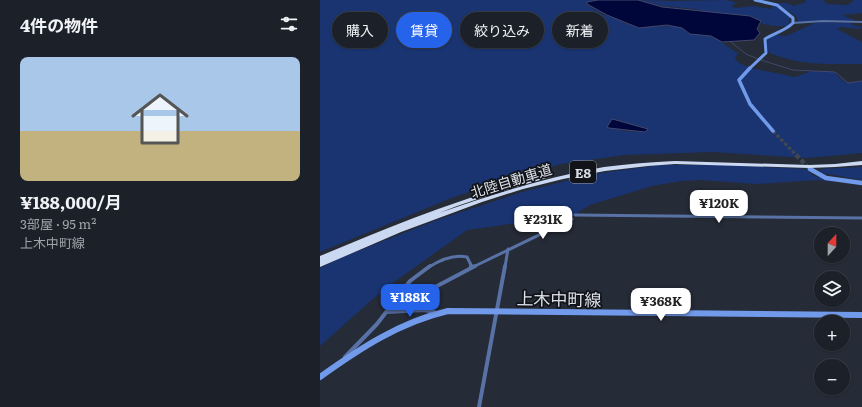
<!DOCTYPE html>
<html lang="ja">
<head>
<meta charset="utf-8">
<style>
	body { margin:0; font-family:Literata,"Noto Sans JP",serif; background:#292d35; color:#f1f3f6; height:100vh; display:flex; flex-direction:column; font-size:15px; white-space:nowrap }
	* { box-sizing:border-box; margin:0 }
	p { font-size:13px; color:#a0a3a8 }
	.icon { flex:none; width:22px; height:22px; fill:none; stroke:currentColor; stroke-width:2; stroke-linecap:round; stroke-linejoin:round }
	.map { position:relative; flex:1; overflow:hidden }
	.panel { display:flex; flex-direction:column; background:#1c2029; width:320px }
	.panel>* { flex:none }
	.guide { position:absolute; left:12px; top:12px; width:380px; height:36px; display:flex; gap:8px }
	.needle { width:26px; rotate:21deg }
	.buttons { position:absolute; left:494px; top:227px; display:grid; gap:8px }
	.buttons a { display:grid; place-items:center; width:36px; height:36px; border-radius:50%; background:#1c2029; box-shadow:0 1px 3px #0004,0 0 0 1px #3a3e46; font-size:20px }
	.price { position:absolute; translate:-50% -34px; padding:0 9px; border-radius:8px; background:#fff; color:#222; font-size:13px; line-height:26px; filter:drop-shadow(0 1px 2px #0008) }
	.price::after { content:''; position:absolute; left:50%; top:24px; width:12px; height:9px; margin-left:-6px; background:inherit; clip-path:polygon(0 0,100% 0,50% 100%) }
	.price.current { background:#2563eb; color:#fff }
	ul { padding:0; list-style:none }
	li { display:grid; align-content:center; gap:8px; height:212px; padding:0 20px }
	li span { display:grid; place-items:center; height:124px; border-radius:8px; color:#555 }
	li>.icon { margin-inline-start:auto }
	span .icon { width:72px; height:72px; fill:#fffc; stroke-width:1 }
	li b { font-size:17px }
	h2 { display:flex; justify-content:space-between; align-items:center; height:48px; padding:0 20px; font-size:17px }
	.pill { padding:0 14px; border-radius:18px; background:#1c2029; box-shadow:0 1px 3px #0004,0 0 0 1px #3a3e46; font-size:14px; line-height:36px }
	.pill.current { background:#2563eb; color:#fff }
	main { display:flex; flex:1; min-height:0 }
	.map>svg:first-child { display:block }
</style>
</head>
<body>
<main>
<section class="panel">
<h2>4件の物件<svg class="icon" aria-label="filters" viewBox="0 0 24 24"><path d="M4 7h16M4 17h16"/><circle cx="9" cy="7" r="2"/><circle cx="15" cy="17" r="2"/></svg></h2>
<ul>
<li><span style="background:linear-gradient(#a9c7e8 60%,#c2b280 0)"><svg class="icon" aria-label="home" viewBox="0 0 24 24"><path d="M3 11l9-7 9 7M6 9v11h12V9"/></svg></span><div><b>¥188,000/月</b><p>3部屋 · 95 m²</p><p>上木中町線</p></div></li>
</ul>
</section>
<div class="map">
<svg width="542" height="407" viewBox="0 0 542 407">
	<rect width="100%" height="100%" fill="#252b37"/>
	<!-- green -->
	<path fill="#193471" fill-rule="evenodd" d="M0 0H276L266 2 267 5 284 15 302 19 303 23 321 27 354 26 360 27 370 34C394 33 398 41 418 53L415 58 419 63 431 68 475 77 492 71 516 72 517 76 527 83 542 81V153L487 158 392 152 304 155 241 164 134 197 0 252ZM296 120 325 132 303 131 289 124Z
		M319 0 355 1 406 0 415 2V4L411 6 416 8 433 6 450 9 455 5 470 16 469 26H455L442 24V21L431 16 390 13 375 9 343 6Z
		M485 0H503L507 4 528 5 534 0H542V13L522 15 534 20 532 22 502 20 478 23 477 17 456 3H467L474 6 486 2Z
		M497 22 530 23 535 26 542 27 541 29 521 27 517 29 542 42V64C505 64 484 66 449 53L446 44 448 39 454 35 466 36Z
		M341 165H403L486 169 494 176 513 180 514 182 498 180 437 184 380 180 361 181 332 186 270 205 249 218 204 222 147 230 63 290 0 346V268L23 257 117 220 202 192 273 174Z
		M542 167V180L502 173 499 169Z"/>
	<!-- water -->
	<path fill="#00053a" stroke="#42476e" d="M278 0H318L342 7 430 16 441 21 437 29 440 33 434 40 402 42 391 36 370 34 362 28 347 25 319 28 287 15 267 4V2Z
		M292 119 296 120 328 129 325 132 289 128 287 127Z"/>
	<g fill="none" stroke-linecap="round" stroke-linejoin="round">
		<!-- stream -->
		<path stroke="#42476e" stroke-width="1" d="M411 42 426 54 438 59
			M441 60 473 70 515 72 528 83 542 81"/>
		<!-- secondary-tunnel-far1 -->
		<path stroke="#404652" stroke-width="3.5" stroke-dasharray="3.5 2" stroke-linecap="butt" d="M453 131 477 156"/>
		<!-- secondary-tunnel -->
		<path stroke="#404652" stroke-width="4.5" stroke-dasharray="4.5 2.5" stroke-linecap="butt" d="M476 155 490 169"/>
		<!-- minor-far2 -->
		<path stroke="#5972a5" stroke-width="2" d="M473 23 503 21 542 22"/>
		<!-- minor-far1 -->
		<path stroke="#5972a5" stroke-width="3" d="M255 215 542 218
			M109 267C120 260 134 254 147 257L152 267
			M153 267 252 219
			M185 267 188 249"/>
		<!-- minor -->
		<path stroke="#5972a5" stroke-width="4" d="M151 266 152 267
			M82 311 102 294 155 266
			M67 312 105 310 117 313
			M25 357 57 324 90 281 110 266
			M159 407 185 266"/>
		<!-- secondary-far3 -->
		<path stroke="#719aeb" stroke-width="3" d="M429 69 446 53 445 39C454 33 465 31 473 23V18L457 5 435 0"/>
		<!-- secondary-far2 -->
		<path stroke="#719aeb" stroke-width="3.5" d="M430 68 419 80 430 104 453 131"/>
		<!-- secondary-far1 -->
		<path stroke="#719aeb" stroke-width="4.5" d="M490 169 506 178 542 183"/>
		<!-- secondary -->
		<path stroke="#719aeb" stroke-width="6" d="M0 377C39 349 80 322 128 311L542 315"/>
		<!-- motorway -->
		<path fill="#cbd8f1" fill-rule="evenodd" d="M355 161 489 165 515 164 542 161V165L515 167 489 168 355 164 328 166 285 171 243 179 203 189 162 202 81 232 0 267V256C75 224 150 195 228 174L231 176 230 177C192 188 155 199 119 213 173 194 227 177 284 167 308 164 331 162 355 161Z"/>
	</g>
	<g text-anchor="middle" dominant-baseline="central" stroke-width="3.5" stroke-linejoin="round" paint-order="stroke">
		<!-- shield labels -->
		<rect fill="#111319" stroke="#9fa2aa" stroke-width="1" x="250" y="161" width="26" height="22" rx="3"/>
		<g font-size="13" font-weight="bold" fill="#dce0e8">
			<text x="263" y="172">E8</text>
		</g>
		<!-- street labels -->
		<g font-size="14" fill="#dce0e8" stroke="#111319">
			<text transform="translate(191 180) rotate(-17)">北陸自動車道</text>
		</g>
		<!-- near-street labels -->
		<g font-size="17" fill="#dce0e8" stroke="#111319">
			<text transform="translate(239 298) rotate(1)">上木中町線</text>
		</g>
	</g>
</svg>
<div class="buttons">
<a><svg class="needle" viewBox="-14 -14 28 28"><path d="M0-13l5 13h-10z" fill="#e53935"/><path d="M0 13l5-13h-10z" fill="#a0a3a8"/></svg></a>
<a><svg class="icon" aria-label="layers" viewBox="0 0 24 24"><path d="M12 4l9 5-9 5-9-5zM3 14l9 5 9-5"/></svg></a>
<a>+</a>
<a>−</a>
</div>
<b class="price" style="left:399px;top:224px">¥120K</b>
<b class="price" style="left:223px;top:240px">¥231K</b>
<b class="price current" style="left:90px;top:318px">¥188K</b>
<b class="price" style="left:341px;top:322px">¥368K</b>
<div class="guide">
<a class="pill">購入</a>
<a class="pill current">賃貸</a>
<a class="pill">絞り込み</a>
<a class="pill">新着</a>
</div>
</div>
</main>
</body>
</html>
